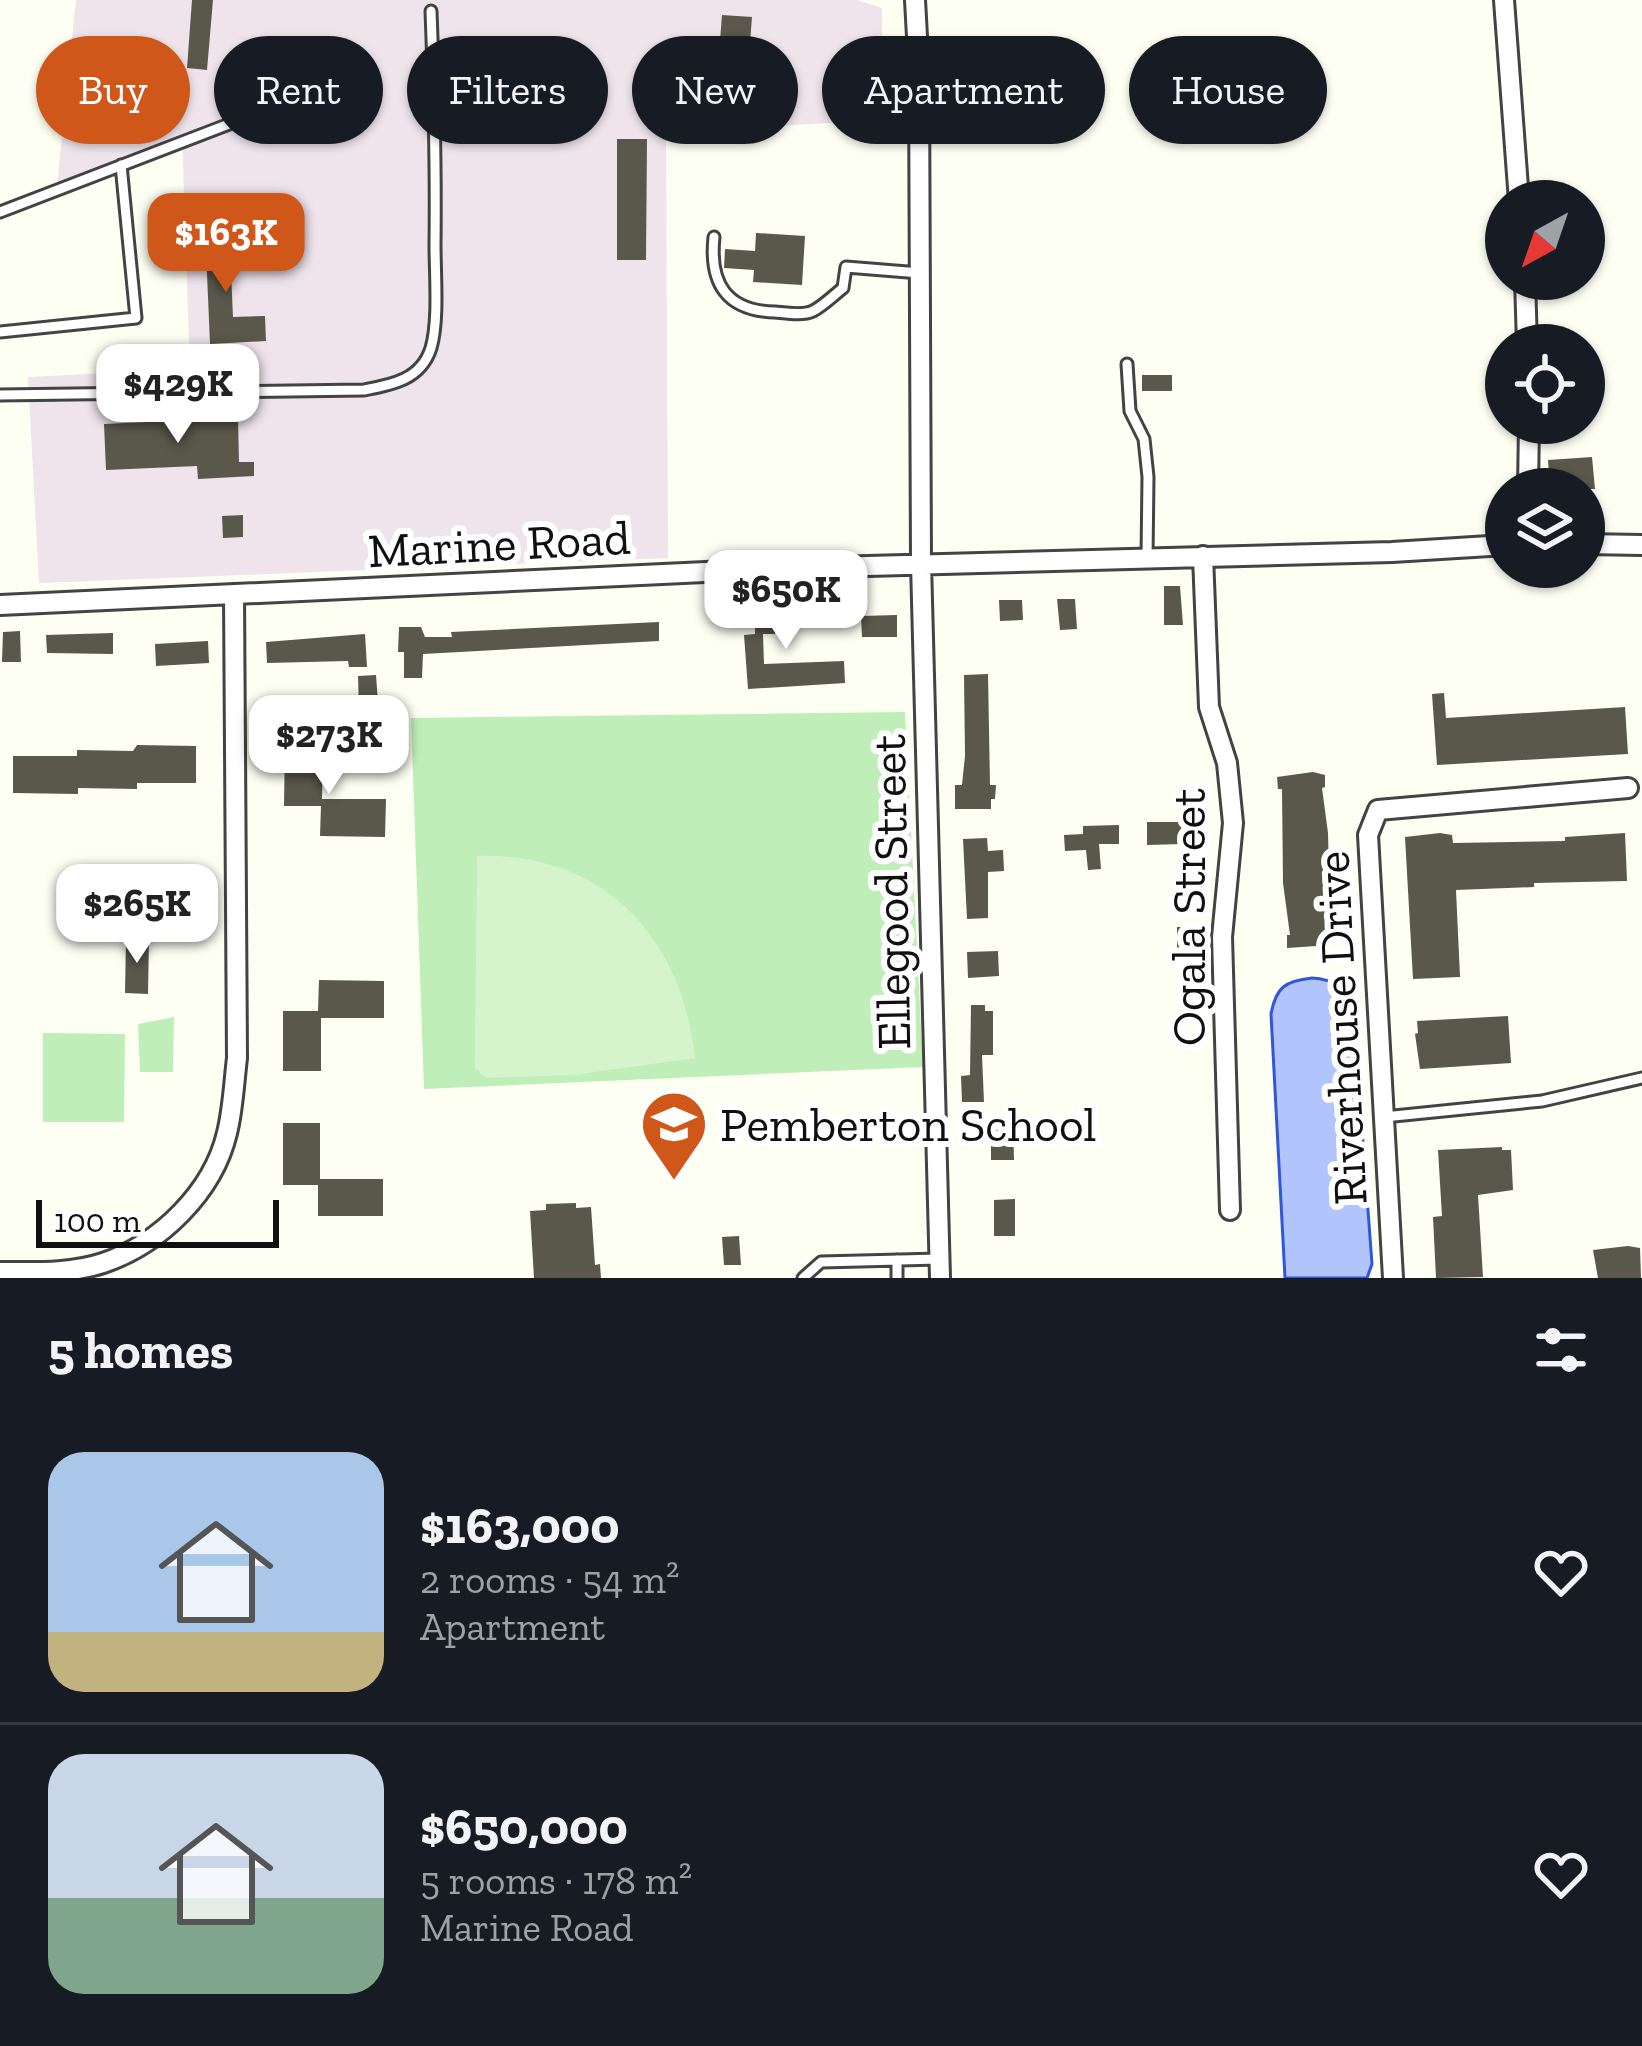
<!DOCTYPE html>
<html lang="en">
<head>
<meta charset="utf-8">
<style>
	body { margin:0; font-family:"Zilla Slab",serif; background:#20242c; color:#f1f3f6; height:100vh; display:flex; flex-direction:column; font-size:45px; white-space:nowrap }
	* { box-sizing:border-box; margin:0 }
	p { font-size:39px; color:#9ea1a6 }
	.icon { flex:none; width:66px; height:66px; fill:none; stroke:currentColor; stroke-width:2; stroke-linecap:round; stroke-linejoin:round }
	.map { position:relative; height:1278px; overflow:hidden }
	.sheet { display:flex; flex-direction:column; background:#171b24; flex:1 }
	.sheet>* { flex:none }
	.top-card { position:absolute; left:36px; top:36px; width:1572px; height:108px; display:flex; gap:24px }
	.needle { width:78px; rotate:220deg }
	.fabs { position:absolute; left:1485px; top:180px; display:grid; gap:24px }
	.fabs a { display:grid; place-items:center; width:120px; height:120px; border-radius:50%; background:#171b24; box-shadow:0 3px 9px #0004; font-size:60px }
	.scale { position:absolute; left:36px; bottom:30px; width:243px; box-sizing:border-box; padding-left:12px; border:6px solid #101010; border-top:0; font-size:33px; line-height:42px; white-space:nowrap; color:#101010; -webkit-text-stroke:9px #fff; paint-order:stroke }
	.price { position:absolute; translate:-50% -102px; padding:0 27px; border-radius:24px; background:#fff; color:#222; font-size:39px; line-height:78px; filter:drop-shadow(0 3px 6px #0008) }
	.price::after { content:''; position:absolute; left:50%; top:72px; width:36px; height:27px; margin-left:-18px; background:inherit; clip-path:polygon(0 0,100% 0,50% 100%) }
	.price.selected { background:#cf5719; color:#fff }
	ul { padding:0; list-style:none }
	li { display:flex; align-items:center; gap:36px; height:300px; padding:0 48px }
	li+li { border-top:3px solid #363941 }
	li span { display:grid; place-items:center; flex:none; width:336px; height:240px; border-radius:36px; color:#555 }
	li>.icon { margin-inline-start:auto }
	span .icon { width:144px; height:144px; fill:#fffc; stroke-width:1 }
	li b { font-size:51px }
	h2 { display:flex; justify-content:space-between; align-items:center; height:144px; padding:0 48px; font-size:51px }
	.tag { padding:0 42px; border-radius:54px; background:#171b24; box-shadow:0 3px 9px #0004; font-size:42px; line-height:108px }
	.tag.selected { background:#cf5719; color:#fff }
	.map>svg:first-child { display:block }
</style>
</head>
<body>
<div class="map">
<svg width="1642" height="1278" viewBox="0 0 1642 1278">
	<rect width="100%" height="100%" fill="#fdfff3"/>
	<!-- industrial -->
	<path fill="#efe4ec" d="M76 0H857L882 8V120L666 132 668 558 39 583 28 377 190 369 182 135 57 185Z"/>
	<!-- green -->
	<path fill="#bfeeb8" d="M905 712 923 1067 424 1089 411 718Z
		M174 1017 173 1072H140L138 1024Z
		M43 1033 125 1034 124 1122H43Z"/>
	<!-- pitch -->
	<path fill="#d6f4cb" d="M477 856C603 852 682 937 695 1058L574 1075 486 1078 475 1068Z"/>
	<!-- water -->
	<path fill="#b2c4fc" stroke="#3256da" stroke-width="3" d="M181 881H197L198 925H162V899L181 898Z
		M1312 978C1334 979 1345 988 1353 1008L1372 1264 1367 1278H1285L1271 1014C1276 987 1285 981 1312 978Z"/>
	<!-- building -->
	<path fill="#5a574b" d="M192 0H213L207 70 187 68Z
		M722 15 752 17 749 55 719 53Z
		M138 55 176 57 175 80 137 78Z
		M257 69 264 87 239 97 232 79Z
		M617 139H647L646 260H617Z
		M229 226 233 317 265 316 266 341 210 344 205 227Z
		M756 233 805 236 802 285 753 282 754 270 724 268 725 249 755 251Z
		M1142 375H1172V391H1142Z
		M209 407 210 419 238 418 239 462H254V476L198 479 197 466 106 470 104 424 193 420 192 408Z
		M1592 457 1595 489H1550L1548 460Z
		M243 515V537L223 538 222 516Z
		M1164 586H1180L1183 625H1164Z
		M810 597 813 624 775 627V634H763L764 664 844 661 845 683 748 689 744 635 755 634V608L788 607 789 598Z
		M1057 599H1075L1077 629 1060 630Z
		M999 600H1022L1023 620 1000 621Z
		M897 615V637H862L861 616Z
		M659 622V641L423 654 422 678H404V652H398L399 627H421L425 637H452L451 632Z
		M20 631 21 662H2L3 632Z
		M113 633V654L47 653 46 635Z
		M365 634 367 667H349L348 661 267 663 266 642Z
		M208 641 209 663 156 666 155 644Z
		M988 674 990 785H996L995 799H991V809H955V785H962L965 756 964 675Z
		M376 675 378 702H371V710L359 711 358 676Z
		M1444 693 1446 718 1625 707 1628 754 1437 765 1432 694Z
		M285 744 323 745 322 799H386L385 837 320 836 321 806H284Z
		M137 745 196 746V783H137V789L78 788V794L13 793V756H77V750L133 751Z
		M1313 772 1325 775V787L1322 788 1328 833 1331 945 1287 948V935H1290L1283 883 1282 789H1278L1277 777Z
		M1147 822H1182L1183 844 1147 845Z
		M1119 825V844H1099L1101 869 1088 870 1086 850 1065 851 1064 835 1083 834V826Z
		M1440 833 1452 835 1453 843 1565 841V837L1625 833 1627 881 1534 883V887L1456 890 1460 977 1413 979 1405 837Z
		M987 838 988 851 1003 850 1004 871 988 872V918L967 919 963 839Z
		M1177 927H1191V934H1196V958H1177Z
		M126 938 149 939 148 994 125 993Z
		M998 951 999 976 968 978 967 952Z
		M319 980 384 981V1018H321V1071H283V1011H318Z
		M971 1005H985V1011H993V1055H982L984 1102H962L961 1076 970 1075Z
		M1508 1016 1511 1063 1420 1069 1415 1034 1418 1033 1417 1021Z
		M1013 1122 1014 1160H991V1123Z
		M283 1123H320V1179H383V1216H318V1185H283Z
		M1502 1147V1150H1511L1513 1190 1478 1195 1483 1277 1436 1278 1433 1217 1442 1216 1438 1150Z
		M1015 1199V1236H994V1200Z
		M576 1203V1208L591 1207 595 1265 600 1264 601 1278H534L530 1211 546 1210V1204Z
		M739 1236 741 1265H724L722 1237Z
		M1628 1246 1640 1248 1641 1278H1598L1593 1250Z"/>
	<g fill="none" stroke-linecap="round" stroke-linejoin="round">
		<!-- lane casing -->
		<g stroke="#434343" stroke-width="15">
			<path id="lane" d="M0 212 276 106
				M714 237C709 284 727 311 775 312 786 313 803 316 813 311 823 306 834 295 843 288L846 267 920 273
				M0 332 136 318 121 165
				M1127 364 1130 411 1144 439 1148 477 1147 558
				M0 395 364 390C391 385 421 380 431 348 439 321 435 274 435 245 436 167 434 89 431 11
				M1384 1117 1542 1101 1642 1078
				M897 1260V1278
				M803 1278 821 1262 939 1259"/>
		</g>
		<!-- street casing -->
		<g stroke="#434343" stroke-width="24">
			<path id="street" d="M915 0 919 73 921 563 940 1278
				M1504 0 1519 201
				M1525 279 1527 345
				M1528 489 1529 423
				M1584 544 1642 545
				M1203 556 1209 707 1227 763 1233 823 1222 937 1230 1210
				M0 605 793 568 1392 552 1506 545
				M0 1272C34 1272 70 1274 103 1263 160 1244 213 1192 227 1133 233 1109 234 1083 237 1058L234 594
				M1393 1278 1368 835 1378 810 1628 788"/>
		</g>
		<!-- lane -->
		<use href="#lane" stroke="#fff" stroke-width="9"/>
		<!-- street -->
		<use href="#street" stroke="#fff" stroke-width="18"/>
	</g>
	<!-- icons -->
	<defs>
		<g id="school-pin" transform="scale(3.45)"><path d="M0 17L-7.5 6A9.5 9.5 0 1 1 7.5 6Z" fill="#cf5719" stroke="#fff"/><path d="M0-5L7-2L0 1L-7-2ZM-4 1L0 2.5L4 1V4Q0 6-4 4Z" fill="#fff"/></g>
	</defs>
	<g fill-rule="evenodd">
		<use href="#school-pin" x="674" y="1124"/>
	</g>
	<g text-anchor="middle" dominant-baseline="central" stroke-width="12" stroke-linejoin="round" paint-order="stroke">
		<!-- street labels -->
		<g font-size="48" fill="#101010" stroke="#fff">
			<text transform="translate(499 544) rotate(-3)">Marine Road</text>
			<text transform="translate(891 892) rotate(-91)">Ellegood Street</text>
			<text transform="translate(1188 917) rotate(-90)">Ogala Street</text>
			<text transform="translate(1341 1028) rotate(-93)">Riverhouse Drive</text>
		</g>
		<!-- poi labels -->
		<g font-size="48" fill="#101010" stroke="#fff" text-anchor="start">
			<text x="720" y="1124">Pemberton School</text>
		</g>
	</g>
</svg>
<div class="fabs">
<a><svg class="needle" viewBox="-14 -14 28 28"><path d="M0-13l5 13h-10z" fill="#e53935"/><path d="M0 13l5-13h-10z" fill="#9ea1a6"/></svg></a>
<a><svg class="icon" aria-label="locate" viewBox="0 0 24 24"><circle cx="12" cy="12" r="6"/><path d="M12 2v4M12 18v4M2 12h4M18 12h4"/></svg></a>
<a><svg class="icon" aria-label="layers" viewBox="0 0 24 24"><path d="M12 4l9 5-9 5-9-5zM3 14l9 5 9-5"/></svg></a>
</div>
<div class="scale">100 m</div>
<b class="price selected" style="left:226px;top:295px">$163K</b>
<b class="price" style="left:178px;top:446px">$429K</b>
<b class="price" style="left:786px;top:652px">$650K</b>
<b class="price" style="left:329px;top:797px">$273K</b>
<b class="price" style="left:137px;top:966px">$265K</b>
<div class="top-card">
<a class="tag selected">Buy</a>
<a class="tag">Rent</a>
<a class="tag">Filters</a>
<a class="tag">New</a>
<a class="tag">Apartment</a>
<a class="tag">House</a>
</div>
</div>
<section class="sheet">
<h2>5 homes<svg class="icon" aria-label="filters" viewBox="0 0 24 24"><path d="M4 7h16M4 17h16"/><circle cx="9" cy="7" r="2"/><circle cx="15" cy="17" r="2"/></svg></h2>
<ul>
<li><span style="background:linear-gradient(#a9c7e8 75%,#c2b280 0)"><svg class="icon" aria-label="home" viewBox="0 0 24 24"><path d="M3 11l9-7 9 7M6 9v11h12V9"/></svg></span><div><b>$163,000</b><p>2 rooms · 54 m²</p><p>Apartment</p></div><svg class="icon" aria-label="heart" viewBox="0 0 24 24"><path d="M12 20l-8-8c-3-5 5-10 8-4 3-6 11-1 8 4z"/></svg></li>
<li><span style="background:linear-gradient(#c9d6e8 60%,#7fa58c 0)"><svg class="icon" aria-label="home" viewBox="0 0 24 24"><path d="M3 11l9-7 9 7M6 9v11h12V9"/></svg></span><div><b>$650,000</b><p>5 rooms · 178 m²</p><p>Marine Road</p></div><svg class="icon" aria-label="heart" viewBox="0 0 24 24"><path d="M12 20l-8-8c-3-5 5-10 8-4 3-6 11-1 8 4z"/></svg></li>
</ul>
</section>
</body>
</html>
